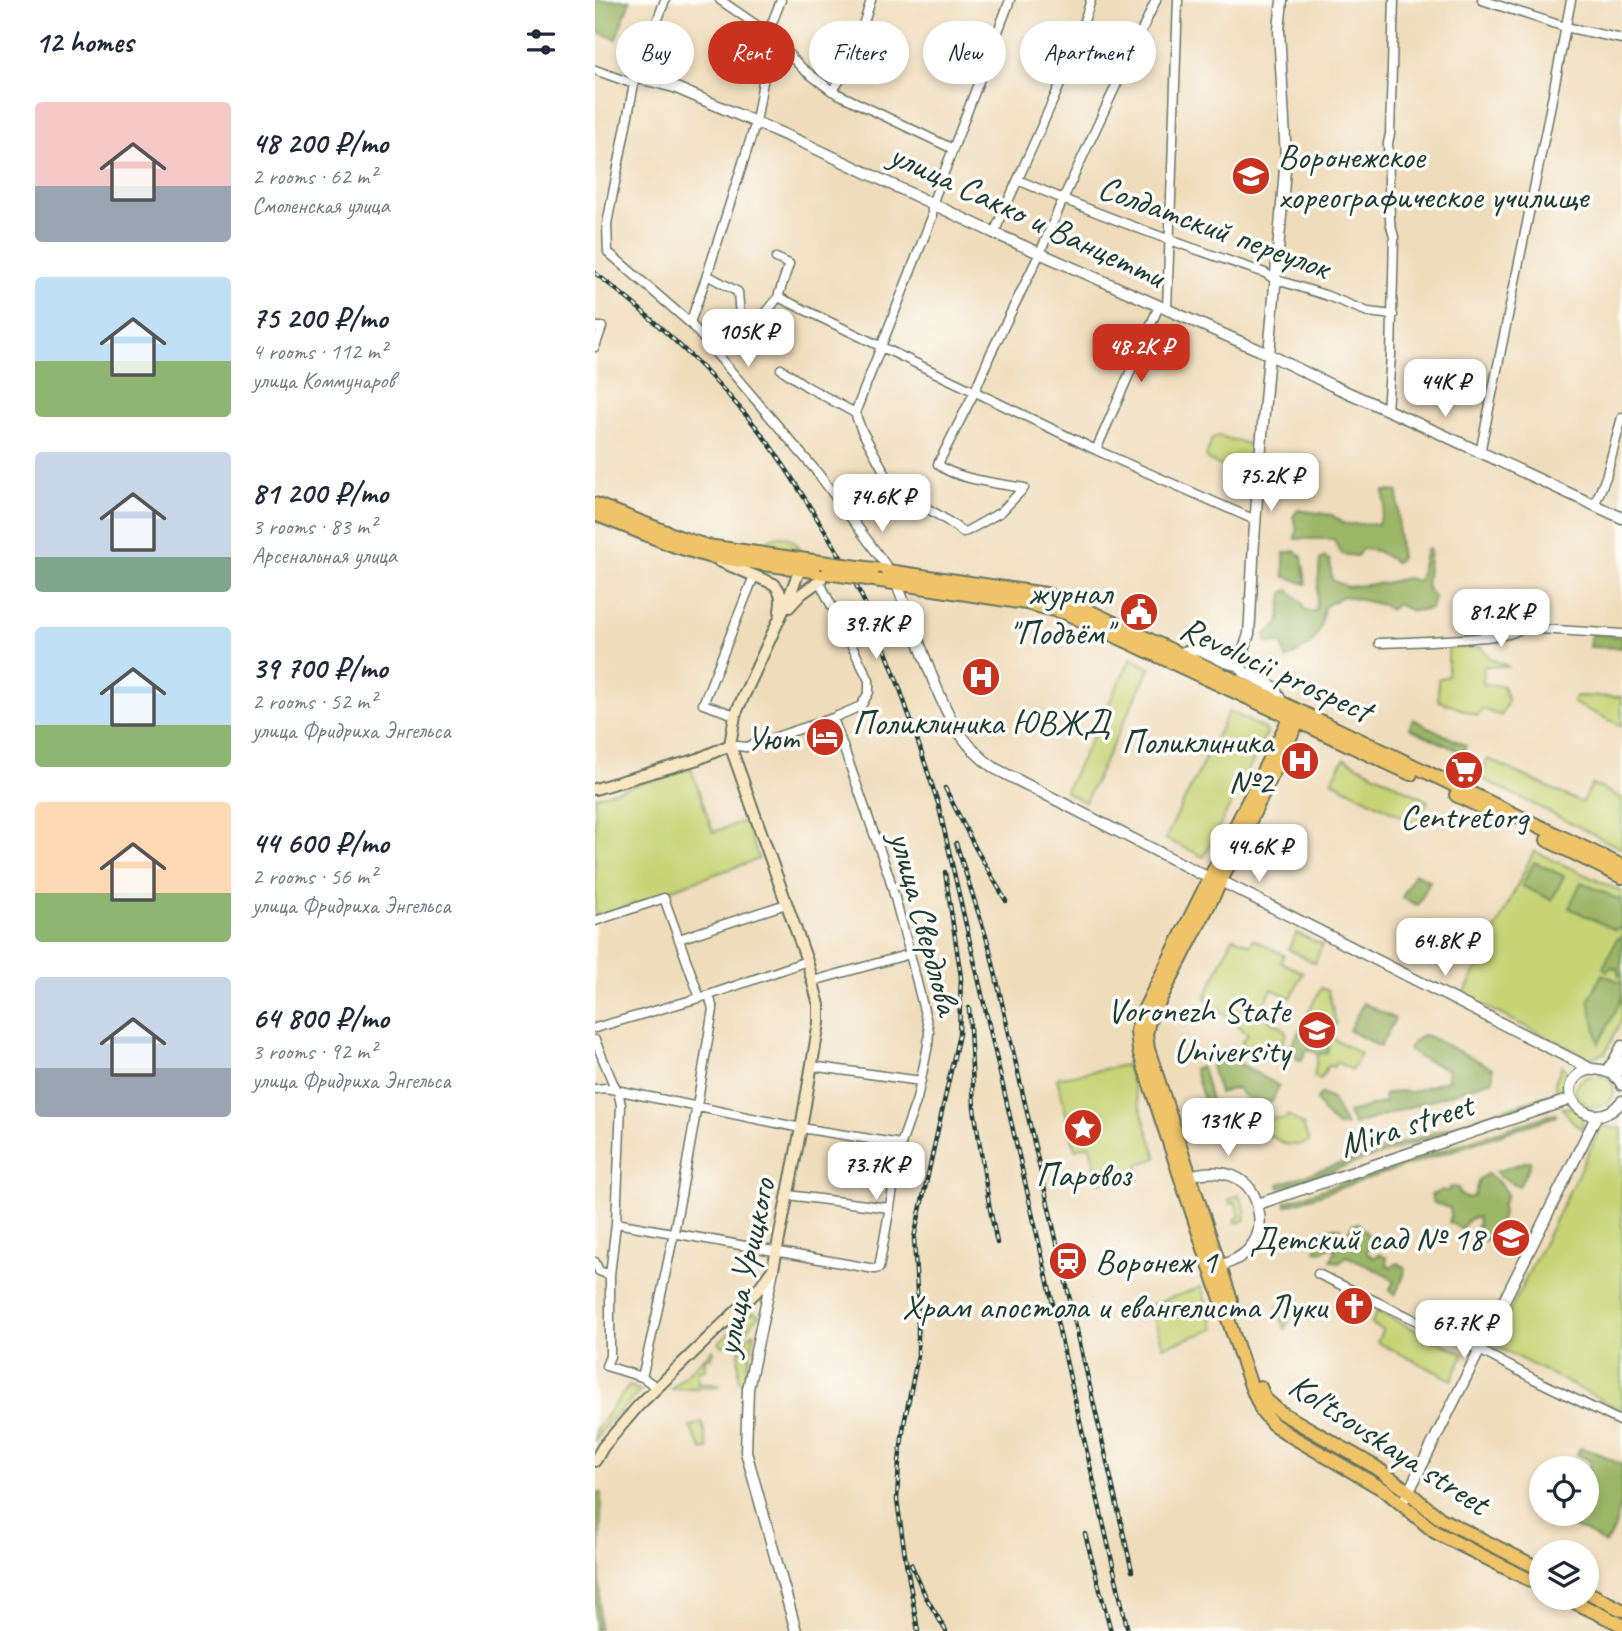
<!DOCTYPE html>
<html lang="en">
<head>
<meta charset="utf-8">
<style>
	body { margin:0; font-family:Caveat,sans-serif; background:#f2f2f3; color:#1f2937; height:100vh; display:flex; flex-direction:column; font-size:26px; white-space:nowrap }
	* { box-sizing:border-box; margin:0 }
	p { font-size:23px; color:#747a83 }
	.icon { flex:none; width:38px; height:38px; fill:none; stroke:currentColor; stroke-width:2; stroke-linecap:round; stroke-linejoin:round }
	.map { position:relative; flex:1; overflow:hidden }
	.side { display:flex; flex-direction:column; background:#fff; width:595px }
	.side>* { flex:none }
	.hud { position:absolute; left:21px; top:21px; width:665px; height:63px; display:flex; gap:14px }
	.fabs { position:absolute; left:934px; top:1456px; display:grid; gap:14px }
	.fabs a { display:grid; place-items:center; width:70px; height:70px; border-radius:50%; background:#fff; box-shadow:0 4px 10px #0003; font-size:35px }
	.price { position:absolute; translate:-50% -60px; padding:0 16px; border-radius:14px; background:#fff; color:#222; font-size:23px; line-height:46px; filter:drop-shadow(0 2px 4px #0008) }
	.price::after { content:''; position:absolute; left:50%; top:42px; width:21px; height:16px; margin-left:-10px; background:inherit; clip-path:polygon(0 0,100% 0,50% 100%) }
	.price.on { background:#c8321e; color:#fff }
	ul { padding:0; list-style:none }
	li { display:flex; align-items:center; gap:21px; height:175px; padding:0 35px }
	li span { display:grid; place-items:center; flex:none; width:196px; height:140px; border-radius:7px; color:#555 }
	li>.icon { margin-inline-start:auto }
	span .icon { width:84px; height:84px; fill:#fffc; stroke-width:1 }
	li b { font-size:30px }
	h2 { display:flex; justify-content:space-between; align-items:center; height:84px; padding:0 35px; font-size:30px }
	.pill { padding:0 24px; border-radius:32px; background:#fff; box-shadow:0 4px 10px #0003; font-size:24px; line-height:63px }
	.pill.on { background:#c8321e; color:#fff }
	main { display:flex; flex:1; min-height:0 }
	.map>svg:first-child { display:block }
</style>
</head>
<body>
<main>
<section class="side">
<h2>12 homes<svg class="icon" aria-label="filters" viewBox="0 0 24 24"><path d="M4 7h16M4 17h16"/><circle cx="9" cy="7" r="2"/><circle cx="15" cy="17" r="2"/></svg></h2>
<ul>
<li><span style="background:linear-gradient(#f6c9c9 60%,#9aa5b1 0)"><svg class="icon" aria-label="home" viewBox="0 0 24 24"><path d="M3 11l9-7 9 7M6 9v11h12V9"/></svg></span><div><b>48 200 ₽/mo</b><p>2 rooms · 62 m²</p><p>Смоленская улица</p></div></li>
<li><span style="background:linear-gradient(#bfe0f5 60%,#8fb573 0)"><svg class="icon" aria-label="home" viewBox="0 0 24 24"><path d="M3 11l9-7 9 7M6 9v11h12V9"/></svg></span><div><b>75 200 ₽/mo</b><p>4 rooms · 112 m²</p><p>улица Коммунаров</p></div></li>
<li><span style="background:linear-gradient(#c9d6e8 75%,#7fa58c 0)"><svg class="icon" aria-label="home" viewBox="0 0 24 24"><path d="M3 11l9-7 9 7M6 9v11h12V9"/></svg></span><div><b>81 200 ₽/mo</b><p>3 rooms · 83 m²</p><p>Арсенальная улица</p></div></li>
<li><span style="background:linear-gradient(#bfe0f5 70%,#8fb573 0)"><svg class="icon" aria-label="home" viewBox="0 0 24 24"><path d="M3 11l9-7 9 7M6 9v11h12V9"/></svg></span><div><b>39 700 ₽/mo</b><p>2 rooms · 52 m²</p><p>улица Фридриха Энгельса</p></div></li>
<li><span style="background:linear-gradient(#ffd9b3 65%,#8fb573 0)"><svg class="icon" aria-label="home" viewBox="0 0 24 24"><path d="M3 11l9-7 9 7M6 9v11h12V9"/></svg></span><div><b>44 600 ₽/mo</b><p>2 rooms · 56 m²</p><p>улица Фридриха Энгельса</p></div></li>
<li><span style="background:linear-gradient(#c9d6e8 65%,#9aa5b1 0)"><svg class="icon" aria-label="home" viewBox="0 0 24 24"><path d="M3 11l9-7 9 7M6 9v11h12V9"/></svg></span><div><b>64 800 ₽/mo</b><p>3 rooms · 92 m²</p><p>улица Фридриха Энгельса</p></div></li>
</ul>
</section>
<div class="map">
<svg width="1027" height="1631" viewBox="0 0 1027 1631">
	<rect width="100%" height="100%" fill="#fdfcf7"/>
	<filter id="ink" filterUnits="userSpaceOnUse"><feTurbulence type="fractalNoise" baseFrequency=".0143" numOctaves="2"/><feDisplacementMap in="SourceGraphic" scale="14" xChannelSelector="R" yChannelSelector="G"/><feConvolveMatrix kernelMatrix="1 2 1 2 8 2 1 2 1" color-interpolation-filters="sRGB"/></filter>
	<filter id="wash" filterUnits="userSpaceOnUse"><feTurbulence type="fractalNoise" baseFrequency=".00686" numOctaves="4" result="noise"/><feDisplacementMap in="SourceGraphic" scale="28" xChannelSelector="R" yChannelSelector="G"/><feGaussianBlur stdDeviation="1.57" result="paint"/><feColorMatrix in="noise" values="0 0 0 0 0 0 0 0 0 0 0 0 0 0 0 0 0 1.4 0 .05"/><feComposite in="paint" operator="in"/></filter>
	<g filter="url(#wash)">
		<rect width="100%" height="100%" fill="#efdcba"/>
		<!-- green -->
		<path fill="#c6d476" stroke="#728855" stroke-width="2" d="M623 436 657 445 655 479 613 460 611 456 617 439Z
			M186 536C195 537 199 541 205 548L204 549 170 546 169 544 177 538Z
			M930 610 925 623H912L913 611Z
			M886 647 896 659 914 667 889 666 888 684 908 686 913 701 906 716 887 709 883 716 843 700V679L853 676V648Z
			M536 658 555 668 490 802 470 792Z
			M981 696 1027 697V726L978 703Z
			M634 711 670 729 672 733 609 857 570 839Z
			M749 758 833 801 821 824 737 781Z
			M893 759 987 803 997 784 1027 798V849L884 777Z
			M96 768 118 832 150 821 164 859 74 890V893L0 917V797Z
			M939 851 1027 892V1019L1010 1053 995 1058 868 996Z
			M702 933 727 945 720 963 693 949Z
			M638 937 655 945 658 939 689 955 686 962 708 973 696 998 677 989 670 1003 679 1008 673 1019 687 1027 692 1034 676 1062 650 1048 647 1042 653 1034 610 998Z
			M726 988 733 991 741 1023 734 1036 766 1054 757 1070 741 1062 739 1067 733 1065 726 1079 719 1077 723 1054 732 1053C724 1043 718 1032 708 1023Z
			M531 1065 562 1158 543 1164 545 1173 504 1183 495 1145 480 1149 462 1078Z
			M967 1065C976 1075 974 1089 962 1096L960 1082Z
			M996 1076H1008L1017 1081C1027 1110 990 1116 980 1092 981 1082 987 1078 996 1076Z
			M974 1107C985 1111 989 1118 987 1129L979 1123 967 1108Z
			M693 1115 708 1125 714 1142C686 1151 684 1138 661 1126L666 1116 672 1117 676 1120 679 1118 690 1119Z
			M1007 1125 1018 1128H1027V1410L898 1345Z
			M644 1195 650 1209 651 1220 642 1223 640 1219 645 1216 640 1202 635 1204 634 1199Z
			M606 1287 620 1329 568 1347 555 1305Z
			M704 1298 690 1329 682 1307Z
			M782 1311 869 1354 857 1380 782 1342 788 1330 776 1324Z
			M159 1312 164 1315C155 1326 141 1343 127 1346L124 1342 153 1315Z
			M159 1332 160 1333 149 1383H147L144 1379C144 1356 139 1348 159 1332Z
			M118 1349 119 1352 116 1355V1358H110V1370H103V1384H124L125 1385 123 1387 76 1389Z
			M34 1386 46 1391 13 1422 0 1440V1430Z
			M107 1422 113 1449 107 1450 95 1427Z"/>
		<!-- forest -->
		<path fill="#9cb667" stroke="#5e7a4e" stroke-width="2" d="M0 0H35L21 39 0 31Z
			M789 491 803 492C804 514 802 536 806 558L800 562 782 551 767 549 762 556 747 554 738 539H700L702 528 698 517 703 510 737 515 749 524H783L790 506Z
			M831 549 835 550 831 586 839 597 836 609 817 611 802 604 795 610 788 605 748 596 729 607C725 639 719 645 691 659L687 644 671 643V634L684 624 688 593 694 590 707 603 710 611H721L725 560 730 557 735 561 737 580 752 587 790 583 811 578 824 581Z
			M700 551 707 557 711 584 689 576V553Z
			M996 634 1027 637V648L995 647Z
			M818 719 871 746 868 753 814 728Z
			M939 862 969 876 957 900 927 886Z
			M819 873 835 881 823 905 807 898Z
			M986 882 1027 901V928L1020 930 974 908Z
			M1027 937V977L1023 975V969L1016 967 1012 971 1008 968 1022 939Z
			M1007 974 1027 983V998L1004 1043 994 1000Z
			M768 1003 800 1019 785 1047 754 1030Z
			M708 1023 717 1031 720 1038 734 1046 732 1053 723 1054 712 1049 706 1061 693 1053Z
			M827 1035 833 1036 898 1068V1080L759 1125 753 1113 790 1102 789 1095 803 1091 816 1092 853 1080 852 1069 823 1057 813 1049 817 1043Z
			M622 1058H635L684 1086 677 1102C660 1101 653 1103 642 1088L624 1093 616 1066Z
			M605 1067 608 1070 617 1105 638 1102 648 1106V1116L623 1117 615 1119 599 1069Z
			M726 1094 737 1099 751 1126H742L730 1114 721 1100Z
			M955 1094 956 1098 685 1188 684 1184Z
			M960 1113 961 1116 691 1206 690 1202Z
			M932 1161H935V1165L924 1186 904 1176 901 1172Z
			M892 1174C900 1178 908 1186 912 1195L907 1206 908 1214 906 1221 897 1229 892 1240H886L878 1234 883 1224V1217L874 1219 866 1229 854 1222 856 1215 855 1208 839 1203 836 1195 848 1190 853 1192 855 1187 863 1188 865 1195 872 1198 879 1196 884 1179Z
			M763 1223 774 1236 776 1245 771 1252 780 1258 784 1254 792 1258 791 1264 796 1267 803 1263 810 1268 808 1278 800 1295 794 1291 799 1281 792 1275 752 1256 744 1263 736 1260 741 1249 733 1247 729 1251 721 1250V1239L727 1236 729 1230 739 1227 746 1229 745 1237 749 1239 757 1225Z
			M985 1448 1000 1452 1027 1465C1027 1491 1027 1525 1010 1544L990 1531 977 1527 969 1522 973 1514H992V1474L995 1468 994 1460 982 1454Z
			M0 1493H6L4 1629 0 1630Z"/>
	</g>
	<g filter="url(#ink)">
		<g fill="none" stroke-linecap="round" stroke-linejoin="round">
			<!-- minor casing -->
			<g stroke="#687563" stroke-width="11">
				<path id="minor" d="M70 0 39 84 12 224 13 252 95 323 222 472 296 572
					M125 0 173 33 208 69 237 91 358 149
					M887 0 970 27 1027 39
					M173 33 186 0
					M0 70 39 84
					M237 91C254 71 268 26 276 0
					M423 180C504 215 586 245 670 273L679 279 730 295 773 312 798 315
					M399 233 476 60 496 0
					M181 258 194 264 183 297
					M112 275 143 292 145 317 151 323C169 317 172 313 183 297L501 450 660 520
					M572 310 583 0
					M95 323 112 275 161 122 170 70 185 47
					M0 327H7L0 347
					M186 369 211 386 260 413
					M792 410 796 356 799 237 795 222 793 143 795 134 799 0
					M501 450 564 306
					M885 453 952 125 976 0
					M287 488 291 475 266 429 260 413 337 217V204L415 0
					M999 506 1011 477 1027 417
					M254 513 284 487C314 497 343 513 368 532L372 531 406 512 429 488C407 484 358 479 343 464L379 393 395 355 445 253 468 199 561 0
					M784 643C816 642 847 641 879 638 895 636 914 637 927 628L1027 634
					M140 715 108 704 159 576
					M135 745 151 747 238 718 266 706 274 692V680L224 581
					M0 921 69 898 105 998
					M84 939 191 904
					M218 981 315 954
					M0 1028 114 995 212 961
					M0 1040 18 1083 23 1091 26 1105 21 1223 15 1275V1356L11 1366 47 1377 63 1388
					M216 1066 326 1081
					M0 1089 11 1088 206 1128 306 1144
					M193 1195 294 1208
					M21 1223 280 1269 284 1268 306 1144 322 1099 333 1045 334 1031 315 954 294 876 238 718
					M0 1262 4 1271 15 1275
					M723 1274 890 1353 939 1379 1027 1422
					M47 1377C77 1256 98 1133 118 1009L114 995"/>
			</g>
			<!-- tertiary casing -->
			<g stroke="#687563" stroke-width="13">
				<path id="tertiary" d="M43 73 48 79 79 87 211 144 399 233 673 354 736 385 844 433 1027 518
					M302 584C311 608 320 632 329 656 345 699 361 743 401 769L616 879
					M583 654C588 652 594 650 600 650 616 651 628 665 644 665L649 672 679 687 687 703
					M644 665 654 634 655 619 659 540 664 470 691 158 684 30 687 0
					M626 881 998 1070
					M1011 1071 1019 1061 1027 1046
					M1021 1076 1027 1062
					M1027 1085C1019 1069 993 1063 980 1078 967 1094 982 1112 999 1115 1011 1116 1020 1110 1027 1101
					M588 1178C622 1166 659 1172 664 1214 666 1227 663 1240 653 1250 645 1259 631 1264 620 1268
					M663 1204 976 1099
					M178 1270 153 1389 151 1452 201 1631
					M811 1497 1002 1115"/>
			</g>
			<!-- secondary casing -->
			<g stroke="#687563" stroke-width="14">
				<path id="secondary" d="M124 561 179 584C187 592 187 600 185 611
					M194 607 206 594 224 581 232 573
					M0 789 103 759 135 745
					M0 1461 8 1447 44 1405 161 1292 178 1269 206 1128 224 1023V1005L212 961 135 745 140 715 192 602 207 564"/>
			</g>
			<!-- primary casing -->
			<g stroke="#687563" stroke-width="16">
				<path id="primary" d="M0 504 84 537 112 546 226 562
					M0 514 80 546 113 556 232 573
					M279 569 451 594 473 601 792 753 1027 866
					M286 581 431 603 471 613 816 774
					M699 709 545 1018 542 1031 544 1051 616 1270 656 1386 667 1411 678 1424 696 1436 791 1491 840 1532 947 1586
					M861 795 898 813
					M952 840 1027 877
					M636 1300 553 1049 551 1034 554 1021 626 881 707 713
					M665 1387 670 1399 685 1412 782 1468 814 1492 826 1503 846 1519 947 1570
					M992 1592 1027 1610
					M971 1598 1027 1625"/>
			</g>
			<!-- minor -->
			<use href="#minor" stroke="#fff" stroke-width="8"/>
			<!-- tertiary -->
			<use href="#tertiary" stroke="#fff" stroke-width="10"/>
			<!-- secondary -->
			<use href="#secondary" stroke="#f9e7c3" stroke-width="10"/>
			<!-- primary -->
			<use href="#primary" stroke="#efc469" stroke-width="12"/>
			<!-- rail casing -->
			<g stroke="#1f3d34" stroke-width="4.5">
				<path id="rail" d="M0 273C55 315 106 363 151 415 179 447 201 484 223 520 237 542 252 565 263 589 297 656 319 731 343 803L533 1631
					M350 788 381 849 411 901
					M361 843 394 946 537 1571
					M374 1008 379 1108 394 1204 402 1243
					M490 1534 516 1631
					M316 1564 331 1597 351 1631
					M323 1631 311 1562 302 1500 304 1461 309 1424 323 1355V1308L319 1238 364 1034 366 977 350 872"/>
			</g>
			<!-- rail -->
			<use href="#rail" stroke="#fdfcf7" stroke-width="2" stroke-dasharray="5" stroke-linecap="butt"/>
			<!-- primary-bridge casing -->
			<g stroke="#687563" stroke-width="16" stroke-linecap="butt">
				<path id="primary-bridge" d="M226 562 279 569
					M232 573 286 581"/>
			</g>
			<!-- primary-bridge -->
			<use href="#primary-bridge" stroke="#efc469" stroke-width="12"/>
		</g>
	</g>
	<!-- icons -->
	<defs>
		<g id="university-disc" transform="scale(2.0125)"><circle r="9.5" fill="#c8321e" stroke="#fdfcf7"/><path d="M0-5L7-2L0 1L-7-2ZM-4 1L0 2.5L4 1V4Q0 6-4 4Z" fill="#fff"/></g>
		<g id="civic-disc" transform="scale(2.0125)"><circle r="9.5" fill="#c8321e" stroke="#fdfcf7"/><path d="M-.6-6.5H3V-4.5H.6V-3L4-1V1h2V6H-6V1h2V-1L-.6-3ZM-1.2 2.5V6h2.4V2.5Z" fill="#fff"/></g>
		<g id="hospital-disc" transform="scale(2.0125)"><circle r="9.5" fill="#c8321e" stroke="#fdfcf7"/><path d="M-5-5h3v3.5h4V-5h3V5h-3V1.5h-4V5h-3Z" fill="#fff"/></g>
		<g id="hotel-disc" transform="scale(2.0125)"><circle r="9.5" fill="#c8321e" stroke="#fdfcf7"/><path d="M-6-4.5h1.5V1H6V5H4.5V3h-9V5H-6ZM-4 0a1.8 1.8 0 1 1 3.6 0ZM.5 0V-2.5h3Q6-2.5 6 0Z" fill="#fff"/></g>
		<g id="supermarket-disc" transform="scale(2.0125)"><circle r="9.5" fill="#c8321e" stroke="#fdfcf7"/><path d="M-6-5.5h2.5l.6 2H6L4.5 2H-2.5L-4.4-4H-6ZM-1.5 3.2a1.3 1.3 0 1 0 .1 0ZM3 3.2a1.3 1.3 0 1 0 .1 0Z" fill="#fff"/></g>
		<g id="sight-disc" transform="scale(2.0125)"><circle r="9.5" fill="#c8321e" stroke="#fdfcf7"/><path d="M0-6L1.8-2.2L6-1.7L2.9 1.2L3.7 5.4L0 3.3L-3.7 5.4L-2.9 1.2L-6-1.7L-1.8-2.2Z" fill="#fff"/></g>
		<g id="school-disc" transform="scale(2.0125)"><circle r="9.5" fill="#c8321e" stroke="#fdfcf7"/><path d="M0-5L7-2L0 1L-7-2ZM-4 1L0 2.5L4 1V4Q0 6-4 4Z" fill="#fff"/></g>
		<g id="station-disc" transform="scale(2.0125)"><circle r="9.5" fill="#c8321e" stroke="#fdfcf7"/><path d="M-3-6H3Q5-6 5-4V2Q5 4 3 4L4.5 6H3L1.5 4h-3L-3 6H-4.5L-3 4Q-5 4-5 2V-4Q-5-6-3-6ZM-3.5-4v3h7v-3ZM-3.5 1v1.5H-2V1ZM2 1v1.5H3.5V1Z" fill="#fff"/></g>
		<g id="church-disc" transform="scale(2.0125)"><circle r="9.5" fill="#c8321e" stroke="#fdfcf7"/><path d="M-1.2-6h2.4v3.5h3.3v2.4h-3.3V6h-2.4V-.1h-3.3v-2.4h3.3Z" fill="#fff"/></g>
	</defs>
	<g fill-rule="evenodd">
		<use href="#university-disc" x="656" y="176"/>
		<use href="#civic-disc" x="544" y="612"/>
		<use href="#hospital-disc" x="386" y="677"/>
		<use href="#hotel-disc" x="230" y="737"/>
		<use href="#hospital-disc" x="705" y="761"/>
		<use href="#supermarket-disc" x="869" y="770"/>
		<use href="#university-disc" x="722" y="1030"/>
		<use href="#sight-disc" x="488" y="1128"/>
		<use href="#school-disc" x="916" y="1238"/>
		<use href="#station-disc" x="473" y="1261"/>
		<use href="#church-disc" x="759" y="1306"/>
	</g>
	<g text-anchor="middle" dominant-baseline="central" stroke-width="7" stroke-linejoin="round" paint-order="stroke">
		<!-- poi labels -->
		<g font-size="35" fill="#1f3d34" stroke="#fdfcf7" text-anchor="end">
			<text x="683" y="156" text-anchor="start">Воронежское<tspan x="683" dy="40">хореографическое училище</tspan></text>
			<text x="517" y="592">журнал<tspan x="517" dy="40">"Подъём"</tspan></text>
			<text x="386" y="722" text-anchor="middle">Поликлиника ЮВЖД</text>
			<text x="203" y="737">Уют</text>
			<text x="678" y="741">Поликлиника<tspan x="678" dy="40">№2</tspan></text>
			<text x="869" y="816" text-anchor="middle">Centretorg</text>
			<text x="695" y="1010">Voronezh State<tspan x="695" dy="40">University</tspan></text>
			<text x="488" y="1174" text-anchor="middle">Паровоз</text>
			<text x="889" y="1238">Детский сад № 18</text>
			<text x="500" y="1261" text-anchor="start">Воронеж 1</text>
			<text x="732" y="1306">Храм апостола и евангелиста Луки</text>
		</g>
		<!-- street labels -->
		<g font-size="35" fill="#1f3d34" stroke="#fdfcf7">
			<text transform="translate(432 215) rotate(25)">улица Сакко и Ванцетти</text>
			<text transform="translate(619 227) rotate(20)">Солдатский переулок</text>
			<text transform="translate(681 669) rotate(25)">Revolucii prospect</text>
			<text transform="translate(330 923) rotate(75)">улица Свердлова</text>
			<text transform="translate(811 1125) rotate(-18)">Mira street</text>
			<text transform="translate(150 1267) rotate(-78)">улица Урицкого</text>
			<text transform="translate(794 1444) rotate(33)">Kol'tsovskaya street</text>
		</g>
	</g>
</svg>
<div class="fabs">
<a><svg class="icon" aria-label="locate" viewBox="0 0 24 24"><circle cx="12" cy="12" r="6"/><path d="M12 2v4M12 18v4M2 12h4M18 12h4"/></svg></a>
<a><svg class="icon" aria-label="layers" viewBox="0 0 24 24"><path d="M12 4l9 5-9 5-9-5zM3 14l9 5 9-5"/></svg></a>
</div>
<b class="price" style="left:153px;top:369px">105K ₽</b>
<b class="price on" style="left:546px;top:384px">48.2K ₽</b>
<b class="price" style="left:850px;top:419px">44K ₽</b>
<b class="price" style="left:676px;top:513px">75.2K ₽</b>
<b class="price" style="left:287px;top:534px">74.6K ₽</b>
<b class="price" style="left:906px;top:649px">81.2K ₽</b>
<b class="price" style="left:281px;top:661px">39.7K ₽</b>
<b class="price" style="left:664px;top:884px">44.6K ₽</b>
<b class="price" style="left:850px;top:978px">64.8K ₽</b>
<b class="price" style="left:633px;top:1158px">131K ₽</b>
<b class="price" style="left:281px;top:1202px">73.7K ₽</b>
<b class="price" style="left:869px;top:1360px">67.7K ₽</b>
<div class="hud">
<a class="pill">Buy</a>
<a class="pill on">Rent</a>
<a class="pill">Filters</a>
<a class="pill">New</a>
<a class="pill">Apartment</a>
</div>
</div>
</main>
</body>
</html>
